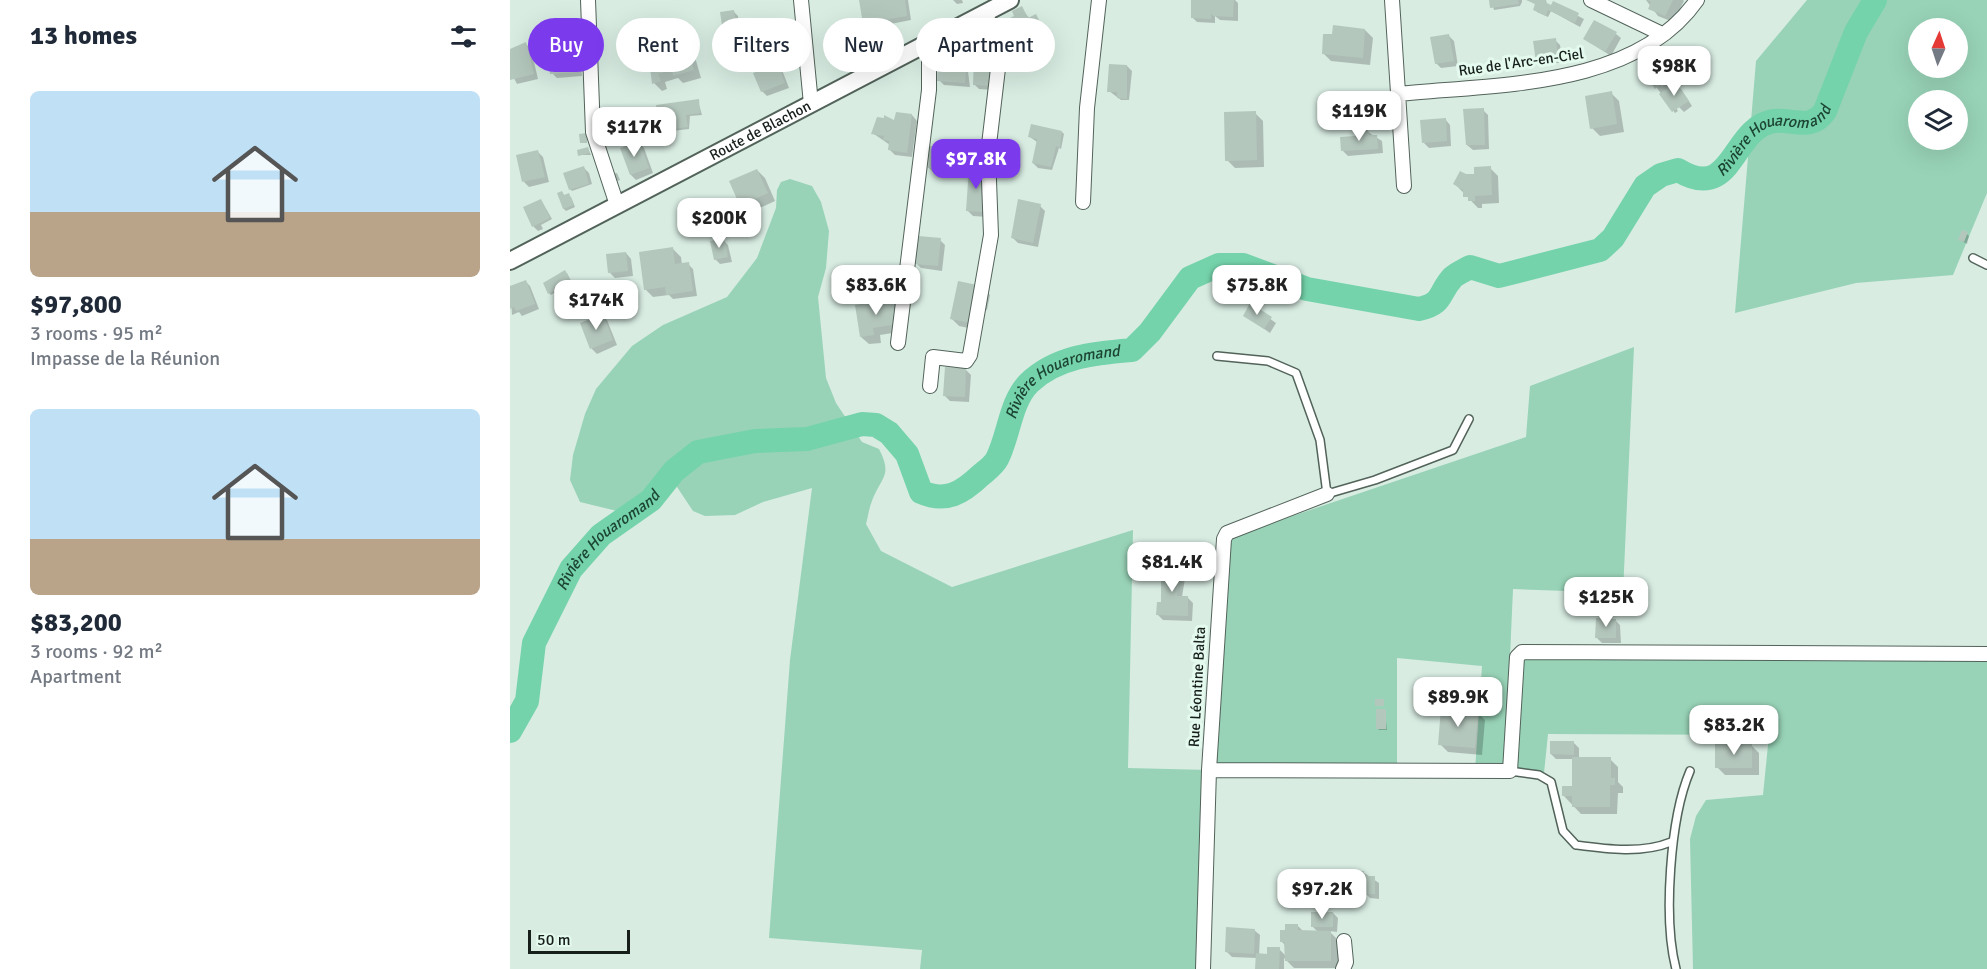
<!DOCTYPE html>
<html lang="en">
<head>
<meta charset="utf-8">
<style>
	body { margin:0; font-family:Signika,sans-serif; background:#f6f6f7; color:#1f2937; height:100vh; display:flex; flex-direction:column; font-size:22px; white-space:nowrap }
	* { box-sizing:border-box; margin:0 }
	p { font-size:20px; color:#747a83 }
	.icon { flex:none; width:33px; height:33px; fill:none; stroke:currentColor; stroke-width:2; stroke-linecap:round; stroke-linejoin:round }
	.map { position:relative; flex:1; overflow:hidden }
	.side { display:flex; flex-direction:column; background:#fff; width:510px }
	.side>* { flex:none }
	.guide { position:absolute; left:18px; top:18px; width:570px; height:54px; display:flex; gap:12px }
	.needle { width:39px; rotate:3deg }
	.buttons { position:absolute; left:1398px; top:18px; display:grid; gap:12px }
	.buttons a { display:grid; place-items:center; width:60px; height:60px; border-radius:50%; background:#fff; box-shadow:0 6px 24px #0002; font-size:30px }
	.scale { position:absolute; left:18px; bottom:15px; width:102px; box-sizing:border-box; padding-left:6px; border:3px solid #171f1b; border-top:0; font-size:16px; line-height:21px; white-space:nowrap; color:#171f1b; -webkit-text-stroke:4px #e5faef; paint-order:stroke }
	.price { position:absolute; translate:-50% -51px; padding:0 14px; border-radius:12px; background:#fff; color:#222; font-size:20px; line-height:39px; filter:drop-shadow(0 2px 3px #0008) }
	.price::after { content:''; position:absolute; left:50%; top:36px; width:18px; height:14px; margin-left:-9px; background:inherit; clip-path:polygon(0 0,100% 0,50% 100%) }
	.price.current { background:#7c3aed; color:#fff }
	ul { padding:0; list-style:none }
	li { display:grid; align-content:center; gap:12px; height:318px; padding:0 30px }
	li span { display:grid; place-items:center; height:186px; border-radius:9px; color:#555 }
	li>.icon { margin-inline-start:auto }
	span .icon { width:108px; height:108px; fill:#fffc; stroke-width:1 }
	li b { font-size:26px }
	h2 { display:flex; justify-content:space-between; align-items:center; height:72px; padding:0 30px; font-size:26px }
	.chip { padding:0 21px; border-radius:27px; background:#fff; box-shadow:0 6px 24px #0002; font-size:21px; line-height:54px }
	.chip.current { background:#7c3aed; color:#fff }
	main { display:flex; flex:1; min-height:0 }
	.map>svg:first-child { display:block }
</style>
</head>
<body>
<main>
<section class="side">
<h2>13 homes<svg class="icon" aria-label="filters" viewBox="0 0 24 24"><path d="M4 7h16M4 17h16"/><circle cx="9" cy="7" r="2"/><circle cx="15" cy="17" r="2"/></svg></h2>
<ul>
<li><span style="background:linear-gradient(#bfe0f5 65%,#b9a48a 0)"><svg class="icon" aria-label="home" viewBox="0 0 24 24"><path d="M3 11l9-7 9 7M6 9v11h12V9"/></svg></span><div><b>$97,800</b><p>3 rooms · 95 m²</p><p>Impasse de la Réunion</p></div></li>
<li><span style="background:linear-gradient(#bfe0f5 70%,#b9a48a 0)"><svg class="icon" aria-label="home" viewBox="0 0 24 24"><path d="M3 11l9-7 9 7M6 9v11h12V9"/></svg></span><div><b>$83,200</b><p>3 rooms · 92 m²</p><p>Apartment</p></div></li>
</ul>
</section>
<div class="map">
<svg width="1477" height="969" viewBox="0 0 1477 969">
	<rect width="100%" height="100%" fill="#d8ece2"/>
	<!-- green -->
	<path fill="#98d3b7" fill-rule="evenodd" d="M1297 0H1477V193L1443 275 1346 283 1225 313 1246 61ZM1408 28H1448V68H1408ZM1408 100H1448V140H1408Z
		M280 179 302 186 311 202 319 231 316 268 308 297 316 378 326 403 352 442 369 449C383 476 371 477 362 501 359 508 358 517 356 524L371 551 442 587 623 530 618 768 699 770 718 542 726 535 1016 437 1020 386 1124 347 1113 593 1003 589 995 771H965L972 666 887 658V770H699L693 969H410L412 950 259 938 280 660 302 488 253 502 225 515 195 516 183 511 165 484 149 482 134 495 107 511 70 502 60 480 63 455 75 414 86 389 122 346 153 325 217 297 247 258 266 208 267 190 271 182Z
		M1477 654V969H1183L1180 839 1186 816 1196 800 1253 795 1259 735 1038 734 1034 773 1000 771 1007 657Z"/>
	<!-- shadow -->
	<path fill="#0003" d="M356 0H398L401 20 360 28 355 23Z
		M443 0H452L453 3 447 4Z
		M705 0H725L728 3V21L710 20 705 16V23L687 22 682 17Z
		M981 0H1012V2L1010 6 984 10Z
		M1018 0H1036L1037 5 1041 7 1043 3 1074 19 1070 27 1041 11 1038 17 1027 12V5Z
		M1136 0H1173L1174 1 1163 22 1148 16Z
		M223 11 228 16 231 35 219 37 214 32Z
		M515 13 520 19 526 16 535 29 519 39 517 36 512 38 516 44 511 46 508 37Z
		M855 30 863 38 860 65 821 61 813 53Z
		M1106 34 1111 38 1101 56 1075 39Z
		M939 36 944 41 948 66 931 68 926 63Z
		M64 37 69 42 72 76 47 78 42 73Z
		M154 38 161 46 164 53 177 49 185 57 191 78 173 83 168 78 155 82 157 89 152 91 144 83Z
		M1045 40 1050 45 1052 57 1040 58 1043 61 1052 59 1053 63H1029L1027 61Z
		M16 44 21 49 28 79 7 84 0 71V50Z
		M480 59 484 90 469 89 464 84Z
		M1149 60 1159 78 1150 84 1152 86 1160 80 1162 86 1171 89 1182 106 1174 112 1159 97 1168 111 1165 113 1147 88Z
		M457 64 460 87 434 85 429 80Z
		M267 65 272 70 279 88 257 96 252 91Z
		M617 66 622 71 619 100H611L599 91Z
		M1101 93 1109 101 1114 132 1090 136 1082 128Z
		M188 101 192 115 180 116 179 129 162 131V134L156 135 151 130Z
		M973 110 978 115 979 149 963 150 957 145Z
		M745 113 753 121 754 167 725 168 717 160Z
		M402 115 407 121 402 157 385 155 380 150V145L364 134Z
		M935 119 940 125 941 146 919 148 914 143Z
		M552 132 554 134 551 149 549 148 542 170 528 168 523 163 527 142 520 137Z
		M858 132 872 141 873 153 838 156 833 151Z
		M129 143 134 148 143 173 126 180 121 175Z
		M443 144 446 171H437V175L424 173 419 168 426 148 430 152Z
		M78 149 81 155H69Z
		M28 152 33 157 39 182 19 187 14 182Z
		M74 168 79 173 82 184 62 191 60 189Z
		M980 168 988 176 989 203 972 204V208H968L945 184 956 176 966 175Z
		M460 169 478 217 463 216 458 211Z
		M247 170 255 178 265 201 239 213 231 205Z
		M107 173 110 180 105 182 102 174Z
		M52 192 55 197H61L65 207 56 211 54 209Z
		M31 200 42 219 31 225 33 229 28 231 23 226Z
		M530 206 535 211 528 247 508 243 503 238Z
		M1457 234 1459 236 1457 244 1450 240Z
		M213 240 218 245 222 262 210 264 205 259Z
		M430 240 435 245 432 271 411 268 406 263Z
		M163 249 171 257 172 265 178 264 183 269 187 296 163 299 159 295 143 297 135 289Z
		M116 253 121 259 123 276 105 278 100 273Z
		M57 273 62 283 41 295 39 293Z
		M15 281 20 286 29 309 12 316 9 312 2 315 0 287Z
		M472 287 480 295 477 310 472 309 468 330 449 326 441 318Z
		M383 301 391 309 395 331 370 335 371 343 359 344 351 337Z
		M741 305 766 323 760 333 734 315Z
		M92 315 97 320 107 345 87 354 82 349 72 323Z
		M456 370 461 375 459 402 440 401 435 396Z
		M671 566 676 572 672 597 678 598 683 603 682 621 653 620 648 615Z
		M1105 620 1110 625 1111 643H1092L1087 638Z
		M875 711 877 730H869L867 728Z
		M967 712 975 720 972 755 938 752 930 744Z
		M1064 743 1069 748V759H1100L1108 767V782L1113 787V793H1108L1107 814H1071L1053 795 1064 788V759H1046L1041 754Z
		M1241 745 1249 753V775H1215L1207 767Z
		M853 872 869 883V899L860 898 855 893V887H848L843 882Z
		M829 873 834 878V898H809L804 893Z
		M774 891 780 894V901L774 898Z
		M823 913 828 918 827 932 819 931 828 940V968H784L774 958V969H747V958L722 957 717 952 744 930 750 935 749 955H758L769 949 776 956V946L771 941 787 925 794 932H808L802 926Z"/>
	<g fill="none" stroke-linecap="round" stroke-linejoin="round">
		<!-- river -->
		<path stroke="#74d3aa" stroke-width="24" id="s1" d="M0 731 17 701 24 643 61 569 91 535 141 500 164 471 188 452 245 441 297 439 352 424 366 425 379 433 397 454 411 492C436 503 452 493 471 475 477 470 484 465 487 459 499 436 500 402 519 383 547 356 586 353 622 350L640 332 680 278 709 265H733L797 289 909 309C934 304 928 293 943 277 948 273 955 270 960 267L989 276 1090 250 1103 238 1135 186 1151 175 1168 170C1224 204 1221 127 1264 121 1284 119 1301 131 1315 111L1346 32 1365 0"/>
	</g>
	<!-- building -->
	<path fill="#b4c7bd" d="M349 0H395L397 16 353 24Z
		M681 0H724L723 17 703 16 701 13V19L681 18Z
		M979 0H1008L1009 4 980 8Z
		M1016 0H1036L1035 2 1041 5 1043 1 1069 13 1065 23 1038 10 1036 16 1023 10 1025 4Z
		M1137 0H1163L1155 16 1138 9 1141 2Z
		M512 6 518 18 526 14 531 24 507 38 498 19 504 16 502 11Z
		M224 10 227 30 213 32 210 12Z
		M1084 20 1107 32 1095 52 1073 39Z
		M823 25 855 29 853 58 812 54 813 34H822Z
		M939 34 944 61 925 64 920 37Z
		M64 35 68 72 40 74 37 38Z
		M154 36 159 53 177 48 184 70 163 76 162 70 148 74 151 81 142 84 137 42Z
		M1046 38 1048 59 1026 62 1023 41Z
		M16 42 24 74 0 80V49Z
		M464 56 481 58 480 86 463 85Z
		M1150 58 1158 80 1145 89 1133 70Z
		M428 60 457 63 455 83 427 81Z
		M268 63 275 83 251 92 243 73Z
		M599 64 617 65V99L607 98V92H597Z
		M1166 82 1179 101 1162 112 1149 94 1159 87 1161 89 1160 86Z
		M1102 91 1107 124 1080 129 1075 96Z
		M189 99 190 113 176 115 178 127 150 131 146 105Z
		M974 108 975 145H956L953 109Z
		M746 111 747 160 715 161 714 112Z
		M386 112 402 114 397 153 378 150 379 141 373 140 374 136 361 134 367 117 374 118V115L384 120Z
		M936 118 937 141 912 143 910 120Z
		M521 124 552 131 550 148 546 146 541 167 522 163 527 139 518 137Z
		M858 130 859 135H867L868 149 831 151 830 137 845 136V131Z
		M77 133V143H70L69 134Z
		M129 141 139 168 120 175 110 148Z
		M430 142 444 143 441 169 418 168 419 146H427V150L430 151Z
		M78 147 80 153 68 156 67 150Z
		M28 150 35 177 12 182 6 155Z
		M74 166 79 184 59 190 53 173Z
		M981 166 982 195 965 196V201H958V197H953V190L943 184 950 171 956 174H964V167Z
		M459 168H476L473 212 456 211Z
		M247 169 258 193 230 206 219 181Z
		M52 191 54 195 59 193 64 205 53 209 47 193Z
		M31 199 40 218 22 227 13 207Z
		M508 199 531 204 523 243 501 238Z
		M1452 230 1458 232 1454 242 1448 240Z
		M408 236 431 238 428 266 405 264Z
		M214 239 218 257 204 260 200 241Z
		M163 247 165 264 179 262 183 291 156 295 155 287 134 290 129 252Z
		M116 252 118 271 98 273 96 254Z
		M55 270 61 281 38 294 33 283Z
		M16 280 25 304 6 311 4 307 0 309V286Z
		M448 281 472 286 461 323 440 319Z
		M384 299 388 324 363 328 364 335 350 337 345 305Z
		M740 303 762 317 754 329 733 316Z
		M93 314 103 340 80 349 70 323Z
		M435 367 456 368 455 397 433 396Z
		M651 564 671 565 667 596H678V616L646 615 647 602H651Z
		M1086 618 1106 619V638H1085Z
		M865 699H874V706H865Z
		M931 708 968 711 965 748 928 745Z
		M866 709H876V729H866Z
		M1040 741H1064V755L1040 754Z
		M1205 743H1242V768H1205Z
		M1062 757H1101V778H1105V785H1100V807H1062V796H1052V786H1062Z
		M802 871H829V894H802Z
		M842 871H854V876H865V894H854V883H842Z
		M801 912H823V927H801Z
		M775 924H788V930L821 931V961H775L774 942H770V930H775Z
		M716 927 745 929 744 954 715 952Z
		M757 947H770L769 969H745L746 953 757 954Z"/>
	<g fill="none" stroke-linecap="round" stroke-linejoin="round">
		<!-- service casing -->
		<g stroke="#52635a" stroke-width="10">
			<path id="service" d="M1463 258 1477 265
				M707 356 758 361 786 373 810 440 817 494 865 480 943 450 959 419
				M1000 771 1029 775 1041 782 1053 831 1066 845C1096 849 1132 854 1161 842
				M1166 969C1153 919 1160 818 1180 771"/>
		</g>
		<!-- minor casing -->
		<g stroke="#52635a" stroke-width="16">
			<path id="minor" d="M78 0 83 132 107 205
				M291 0 301 104
				M882 0 894 186
				M1081 0 1152 34
				M888 94C984 84 1125 89 1187 0
				M573 202 577 108 589 0
				M388 343 419 90V42
				M420 386 423 357 456 361 460 355 481 235 478 153 489 60 476 12
				M699 770 714 539 717 533 817 494
				M693 969 699 770 1000 771 1007 657 1012 652 1477 654
				M833 969 836 962 834 941"/>
		</g>
		<!-- tertiary casing -->
		<g stroke="#52635a" stroke-width="20">
			<g id="tertiary">
				<path id="s2" d="M0 261 500 0"/>
			</g>
		</g>
		<!-- service -->
		<use href="#service" stroke="#fff" stroke-width="7"/>
		<!-- minor -->
		<use href="#minor" stroke="#fff" stroke-width="14"/>
		<!-- tertiary -->
		<use href="#tertiary" stroke="#fff" stroke-width="16"/>
	</g>
	<g text-anchor="middle" dominant-baseline="central" stroke-width="6" stroke-linejoin="round" paint-order="stroke">
		<!-- street labels -->
		<g font-size="15" fill="#171f1b" stroke="#e5faef">
			<text transform="translate(1011 62) rotate(-8)">Rue de l'Arc-en-Ciel</text>
			<text stroke="none"><textPath href="#s2" startOffset="282">Route de Blachon</textPath></text>
			<text transform="translate(687 687) rotate(-87)">Rue Léontine Balta</text>
		</g>
		<!-- water labels -->
		<g font-size="16" font-style="italic" fill="#1c4534" stroke="#e5faef">
			<text stroke="none"><textPath href="#s1" startOffset="1660">Rivière Houaromand</textPath></text>
			<text stroke="none"><textPath href="#s1" startOffset="816">Rivière Houaromand</textPath></text>
			<text stroke="none"><textPath href="#s1" startOffset="222">Rivière Houaromand</textPath></text>
		</g>
	</g>
</svg>
<div class="buttons">
<a><svg class="needle" viewBox="-14 -14 28 28"><path d="M0-13l5 13h-10z" fill="#e53935"/><path d="M0 13l5-13h-10z" fill="#747a83"/></svg></a>
<a><svg class="icon" aria-label="layers" viewBox="0 0 24 24"><path d="M12 4l9 5-9 5-9-5zM3 14l9 5 9-5"/></svg></a>
</div>
<div class="scale">50 m</div>
<b class="price" style="left:1164px;top:97px">$98K</b>
<b class="price" style="left:849px;top:142px">$119K</b>
<b class="price" style="left:124px;top:158px">$117K</b>
<b class="price current" style="left:466px;top:190px">$97.8K</b>
<b class="price" style="left:209px;top:249px">$200K</b>
<b class="price" style="left:366px;top:316px">$83.6K</b>
<b class="price" style="left:747px;top:316px">$75.8K</b>
<b class="price" style="left:86px;top:331px">$174K</b>
<b class="price" style="left:662px;top:593px">$81.4K</b>
<b class="price" style="left:1096px;top:628px">$125K</b>
<b class="price" style="left:948px;top:728px">$89.9K</b>
<b class="price" style="left:1224px;top:756px">$83.2K</b>
<b class="price" style="left:812px;top:920px">$97.2K</b>
<div class="guide">
<a class="chip current">Buy</a>
<a class="chip">Rent</a>
<a class="chip">Filters</a>
<a class="chip">New</a>
<a class="chip">Apartment</a>
</div>
</div>
</main>
</body>
</html>
